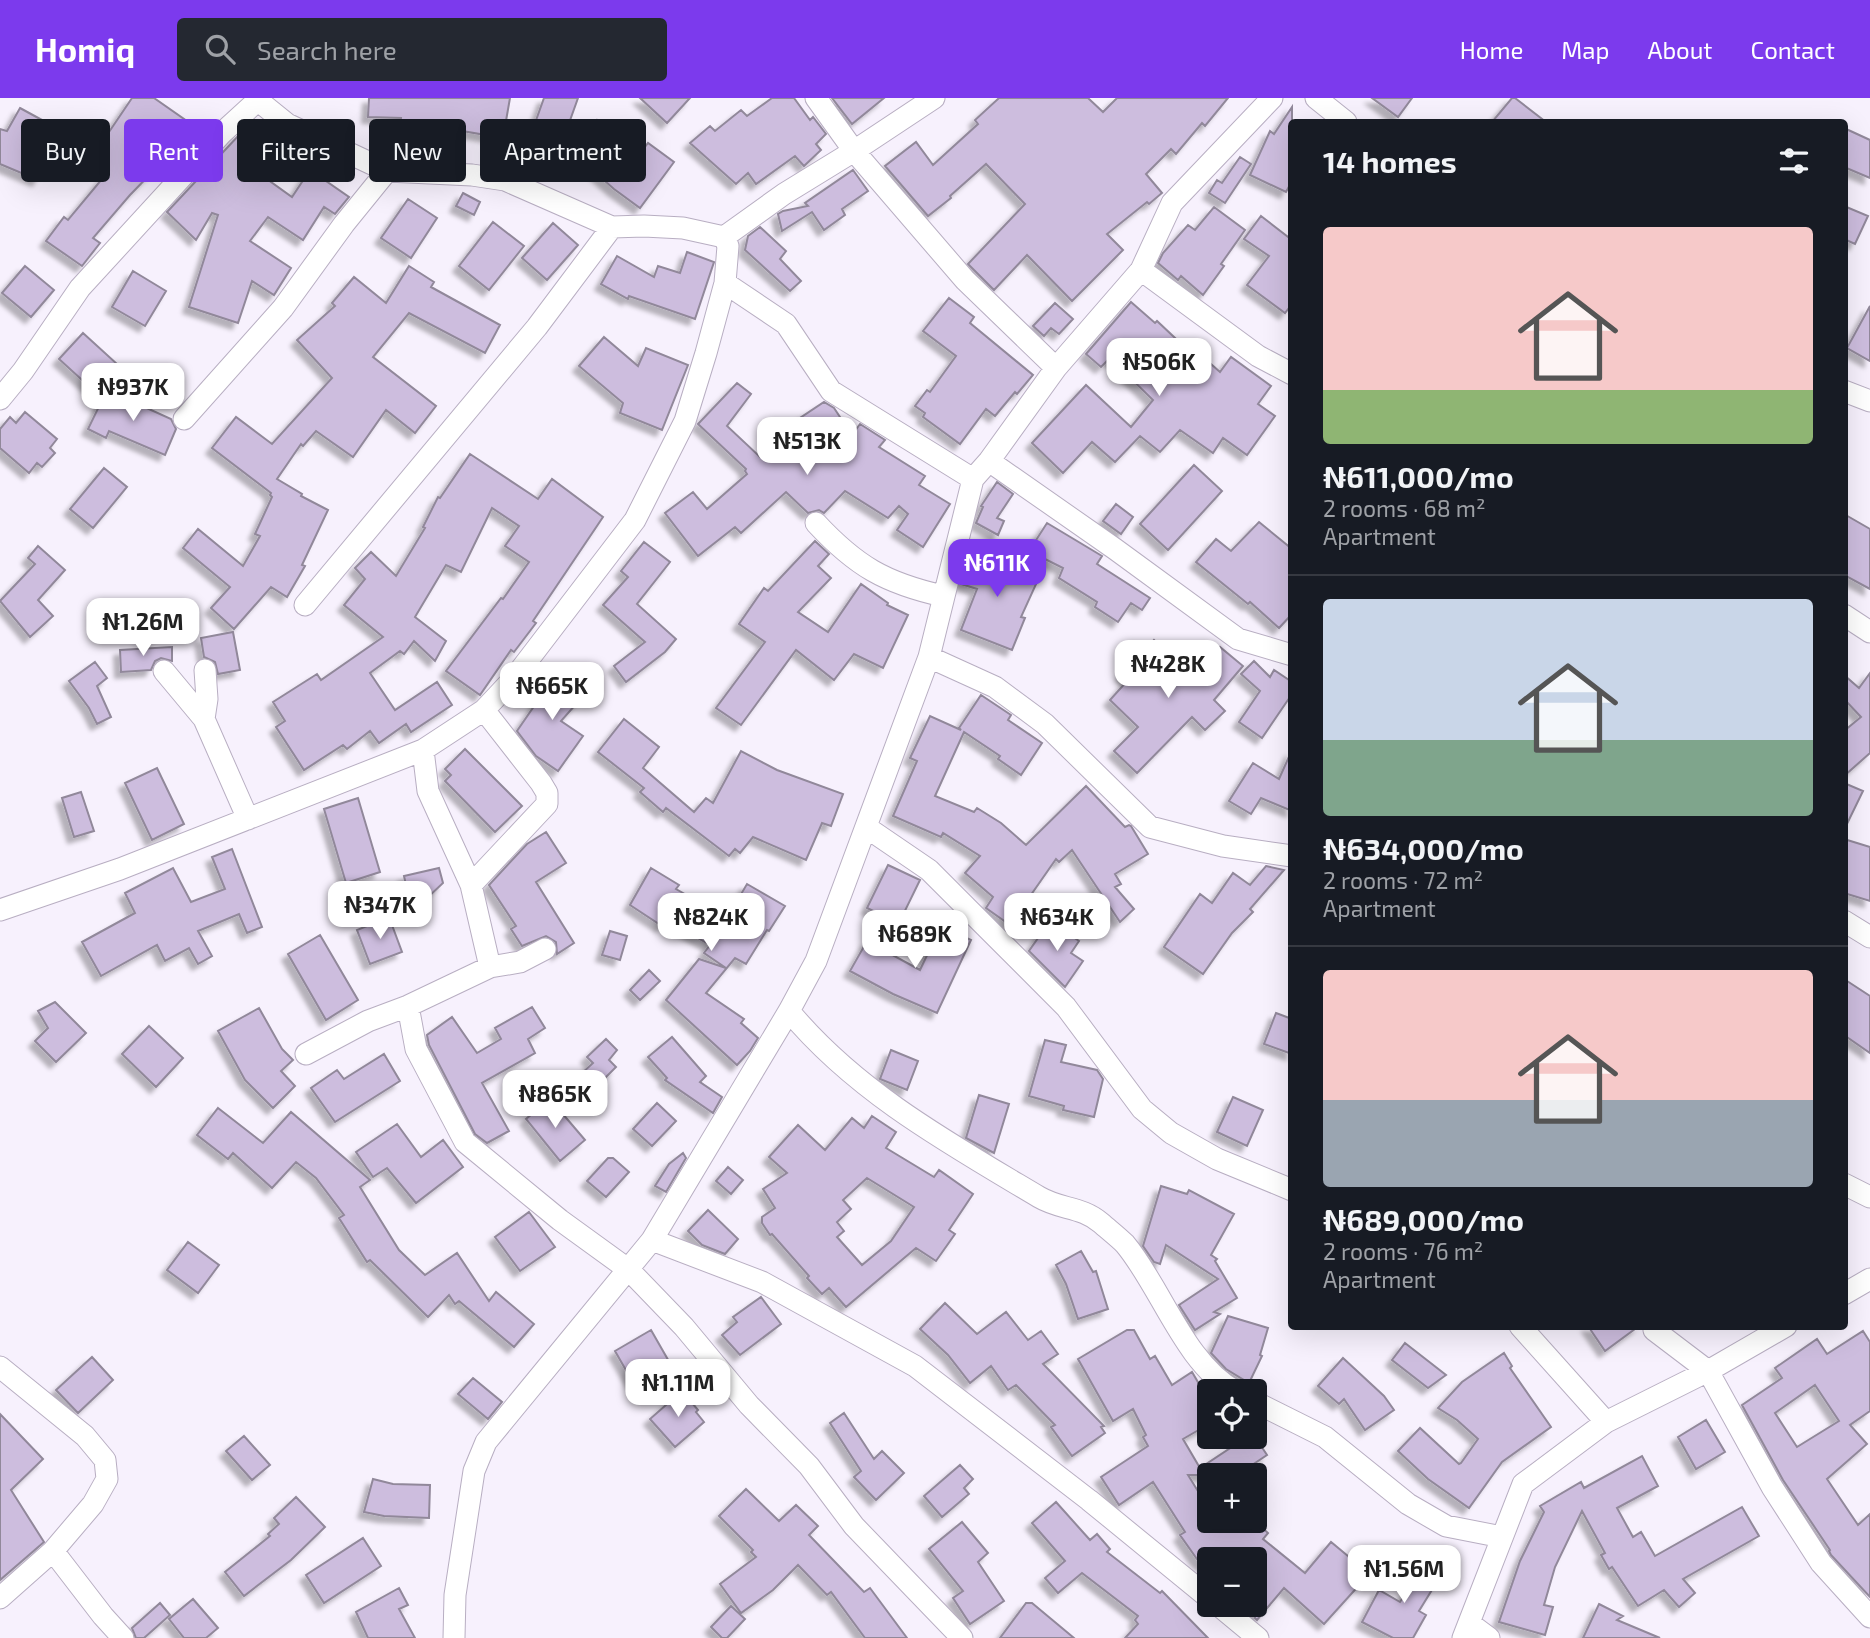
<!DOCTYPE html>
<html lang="en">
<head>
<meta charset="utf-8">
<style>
	body { margin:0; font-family:"Exo 2",sans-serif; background:#242831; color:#f1f3f6; height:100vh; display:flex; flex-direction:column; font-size:26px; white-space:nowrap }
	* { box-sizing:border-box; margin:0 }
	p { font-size:23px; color:#9ea1a6 }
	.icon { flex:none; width:38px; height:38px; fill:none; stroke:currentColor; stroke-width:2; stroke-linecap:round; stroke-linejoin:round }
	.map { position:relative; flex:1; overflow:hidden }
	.drawer { position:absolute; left:1288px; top:21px; width:560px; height:1211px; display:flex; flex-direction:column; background:#171b24; border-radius:7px; box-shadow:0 7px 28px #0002 }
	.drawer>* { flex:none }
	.guide { position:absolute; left:21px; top:21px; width:665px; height:63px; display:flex; gap:14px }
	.controls { position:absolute; left:1197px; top:1281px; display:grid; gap:14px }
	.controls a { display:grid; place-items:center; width:70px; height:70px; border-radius:7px; background:#171b24; box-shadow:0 7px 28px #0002; font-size:35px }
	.price { position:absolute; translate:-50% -60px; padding:0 16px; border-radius:14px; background:#fff; color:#222; font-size:23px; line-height:46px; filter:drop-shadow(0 2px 4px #0008) }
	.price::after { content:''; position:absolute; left:50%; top:42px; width:21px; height:16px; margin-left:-10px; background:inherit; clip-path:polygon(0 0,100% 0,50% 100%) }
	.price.current { background:#7c3aed; color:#fff }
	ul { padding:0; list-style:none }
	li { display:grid; align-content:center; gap:14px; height:371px; padding:0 35px }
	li+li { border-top:2px solid #363941 }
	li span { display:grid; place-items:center; height:217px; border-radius:7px; color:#555 }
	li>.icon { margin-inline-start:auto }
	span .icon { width:126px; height:126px; fill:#fffc; stroke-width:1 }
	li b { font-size:30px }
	h2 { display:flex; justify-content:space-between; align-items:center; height:84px; padding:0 35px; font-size:30px }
	.chip { padding:0 24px; border-radius:7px; background:#171b24; box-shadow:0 7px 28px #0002; font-size:24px; line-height:63px }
	.chip.current { background:#7c3aed; color:#fff }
	header { display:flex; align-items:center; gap:42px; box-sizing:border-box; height:98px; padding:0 35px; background:#7c3aed; color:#fff }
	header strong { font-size:33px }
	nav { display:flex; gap:38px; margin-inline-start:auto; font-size:24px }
	.search { width:490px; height:63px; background:#242831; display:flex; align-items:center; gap:18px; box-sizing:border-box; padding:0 24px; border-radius:7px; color:#9ea1a6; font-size:26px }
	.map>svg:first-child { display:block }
</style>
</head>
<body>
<header>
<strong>Homiq</strong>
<div class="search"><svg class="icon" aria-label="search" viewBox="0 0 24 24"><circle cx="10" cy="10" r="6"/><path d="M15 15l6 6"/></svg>Search here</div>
<nav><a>Home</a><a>Map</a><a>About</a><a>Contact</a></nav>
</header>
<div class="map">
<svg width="1870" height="1540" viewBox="0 0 1870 1540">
	<defs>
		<filter id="shadow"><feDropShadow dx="-6" dy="6" stdDeviation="2" flood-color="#0004"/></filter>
	</defs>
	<rect width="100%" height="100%" fill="#f7f1fd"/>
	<!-- building -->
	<path fill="#cdbdde" stroke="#91889a" stroke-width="2" fill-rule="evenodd" filter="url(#shadow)" d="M132 0H154L204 35 171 71 163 63 130 97 93 140 100 145 82 168 46 143 64 119 68 122 107 75 82 52 104 29 109 34Z
		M369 0H510L503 40 462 33 458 56 418 48 417 57 398 55 401 20 368 19Z
		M544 0H578L554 67 524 56Z
		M640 0H690L667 25Z
		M772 0H794L810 22 813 19 826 36 816 46 821 52 804 68 795 58 756 86 748 75 736 86 690 45 710 28 715 33 741 12 747 18Z
		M832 0H884L852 26Z
		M999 0H1088L1103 14 1117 0H1228L1205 28 1202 25 1176 56 1171 51 1146 76 1162 95 1149 106 1147 104 1107 136 1123 152 1072 203 1027 157 994 192 968 166 1025 106 986 66 950 98 951 100 928 118 885 68 916 44 933 67 978 26 975 22Z
		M1372 0H1412L1398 19Z
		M1512 0H1515L1546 24H1492Z
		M1292 9V83L1286 94 1250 77 1270 33 1274 36Z
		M20 10 64 34 38 82 0 66V31L7 33Z
		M597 22 610 34 599 47 628 71 648 45 674 64 640 110 614 91 571 53Z
		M1844 30 1870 42V80L1844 69Z
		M240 36 270 65 260 76 292 99 310 72 349 99 335 116 324 109 303 142 268 119 250 143 291 170 274 197 252 183 238 225 189 209 218 117 212 115 196 142 167 114Z
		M1240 59 1251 66 1225 105 1209 95 1217 82 1222 85Z
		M853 72 868 93 842 111 845 117 824 132 812 114 782 133 778 116 783 113 808 108 805 105Z
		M463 95 480 104 474 117 456 108Z
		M408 101 437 120 411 160 381 140Z
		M1844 108 1868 118 1855 146 1844 141Z
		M1214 109 1245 132 1221 166 1224 168 1203 197 1181 178 1178 182 1158 165 1163 155 1188 127 1195 132Z
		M1261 118 1292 142V206L1285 215 1247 187 1269 158 1244 141Z
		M493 124 524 148 489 192 459 168Z
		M553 125 578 147 547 182 522 160Z
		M760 129 786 153 780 161 801 183 790 193 745 152 748 138Z
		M687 154 714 164 695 221 629 198 628 201 601 186 617 158 654 179 658 168 680 175Z
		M25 168 54 192 31 219 2 195Z
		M409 168 434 184 431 189 500 227 485 255 409 215 373 259 436 308 415 335 386 312 353 359 316 333 303 348 301 346 277 381 302 396 301 398 328 412 302 467 305 468 287 499 271 489 234 531 211 510 230 489 183 450 198 431 243 468 260 438 255 436 272 399 270 397 271 395 212 350 236 319 272 346 332 280 297 242 335 208 332 205 354 179 386 205Z
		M133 173 166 193 145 228 112 209Z
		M949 200 974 219 970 225 1033 277 1017 296 1015 294 995 318 986 311 960 346 923 319 925 315 915 308 927 292 930 294 956 258 923 233Z
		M1131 204 1155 225 1157 223 1191 255 1194 251 1220 274 1231 259 1271 288 1258 306 1275 318 1247 357 1223 340 1213 355 1180 332 1160 354 1140 338 1115 364 1092 344 1063 375 1032 345 1086 287 1131 329 1153 302 1110 260 1101 269 1086 256Z
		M1055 205 1073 221 1059 236 1051 230 1044 238 1033 228Z
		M1870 208V263L1847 250Z
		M83 235 117 266 93 292 59 261Z
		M604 239 638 268 646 250 688 267 662 332 620 315 623 305 579 268Z
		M737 285 751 296 727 328 760 359 794 329 791 326 824 304 834 310 852 337 860 326 885 342 879 349 925 378 919 387 950 406 923 449 897 432 908 416 899 408 888 420 845 393 824 415 819 412 808 415 786 394 741 435 735 429 698 458 665 415 693 394 707 411 747 376 745 373 746 371 698 326Z
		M107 292 171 321 176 331 165 357 109 333 106 340 88 331Z
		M25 314 57 341 50 350 55 355 42 369 37 365 29 375 0 350V331L10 319 16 325Z
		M470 356 538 401 552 381 603 419 533 523 536 525 514 554 511 552 480 597 446 573 501 500 503 501 529 464 505 448 519 428 492 410 461 474 446 467 415 519 446 543 435 563 414 543 404 556 400 553 370 575 395 612 437 584 452 607 411 634 406 626 379 645 370 633 347 651 343 647 304 672 276 629 285 623 273 604 317 576 321 582 383 539 344 507 365 481 355 470 371 454 396 478 425 430 423 429 438 399 440 400Z
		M1194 367 1222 393 1168 452 1140 426Z
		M104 370 127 389 93 430 70 411Z
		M997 384 1013 396 997 420 1004 423 998 437 976 425 983 409 981 408Z
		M1116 406 1133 419 1121 436 1103 423Z
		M1844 416 1870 431V491L1844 477Z
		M1259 424 1292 451V516L1279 530 1250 504 1248 506 1196 464 1216 441 1231 453Z
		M1047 425 1102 458 1097 466 1150 500 1142 512 1131 505 1118 524 1095 509 1097 504 1059 480 1063 470 1029 453Z
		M815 443 829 456 818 468 831 480 798 514 828 534 861 486 888 505 887 507 908 517 883 570 854 556 834 582 796 552 741 627 716 610 765 544 739 526 764 490 768 493Z
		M644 444 670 464 637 506 676 541 665 554 626 584 614 568 645 544 603 507 628 479 621 473Z
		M38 448 65 472 38 502 53 518 30 539 0 503 35 466 28 460Z
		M969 453 987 458 1017 472 1020 467 1042 473 1021 519 1025 520 1012 552 961 532 977 491 961 486Z
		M233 534 240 572 218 576 215 564 204 559 201 540Z
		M1154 542 1194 580 1220 549 1243 568 1214 602 1225 613 1205 632 1192 619 1137 675 1114 653 1138 629 1110 602 1128 582 1122 576Z
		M172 549V563L161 560 155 563 151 572 121 574 120 552Z
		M1254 563 1270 579 1274 572 1292 584V596L1262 640 1239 624 1260 593 1241 576Z
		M95 564 107 580 97 588 111 619 97 626 89 610 69 583Z
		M556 572 584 597 561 623 583 638 558 673 536 658 517 633 541 598 537 594Z
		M1870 575V655L1844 678V633L1861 619 1844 601V577L1859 590Z
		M981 597 1011 617 1008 622 1042 645 1021 677 998 661 1000 658 964 634 935 698 974 714 977 710 1001 725 1026 747 1086 688 1125 729 1129 727 1131 728 1148 756 1115 776 1121 786 1115 789 1134 811 1120 824 1072 752 1059 764 1056 761 1010 827 986 810 993 799 965 775 980 758 943 735 941 739 893 718 917 663 910 660 930 618 961 632 959 630Z
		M624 621 659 649 643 670 694 714 706 700 713 705 741 653 777 672 843 696 831 728 822 725 806 762 753 739 740 755 735 751 729 758 666 710 663 714 640 694 644 690 598 654Z
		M465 651 522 708 495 734 445 683 451 677 445 671Z
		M1292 652V713L1261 700 1251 716 1229 703 1253 665 1279 681Z
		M157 670 184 726 152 742 125 685Z
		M1844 685 1863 693 1844 732Z
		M81 694 94 733 74 739 62 700Z
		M358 700 380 774 346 785 324 711Z
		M546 734 566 765 536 784 574 845 557 856 556 844 546 838 522 848 511 831 516 828 489 787 527 746Z
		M1844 741 1870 749V803L1844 795Z
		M232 751 262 829 247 835 239 816 198 833 212 858 198 866 189 850 165 863 157 847 101 878 82 844 135 815 125 795 173 770 191 804 225 791 212 759Z
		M888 767 920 782 899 825 867 810Z
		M1266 768 1284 772 1250 811 1253 814 1232 835 1203 876 1164 849 1200 796 1212 805 1233 775 1250 787Z
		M439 770 443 785 426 801 410 805 404 778Z
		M651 770 679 787 676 791 727 820 747 786 785 808 769 833 767 832 746 866 735 860 706 895 744 921 741 925 758 940 750 953 737 967 666 902 699 861 726 870 704 855 710 847 666 822 662 828 630 807Z
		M389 819 402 854 370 866 357 832Z
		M1050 823 1079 843 1071 855 1083 863 1065 889 1029 853Z
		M941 828 971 842 937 915 893 896 850 873 867 843 920 872Z
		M610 833 627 838 620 862 602 857Z
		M320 837 358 902 326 922 288 856Z
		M649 872 660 883 640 902 630 892Z
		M1844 881 1870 898V955L1844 937Z
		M55 904 86 935 56 964 35 943 48 930 38 913Z
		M532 909 545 930 528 941 535 955 482 985 509 1033 487 1045 475 1036 429 947 427 937 452 919 477 955 501 941 495 930Z
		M259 910 282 951 293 962 281 973 295 988 273 1010 245 982 218 933Z
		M1276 915 1292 921V956L1264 946Z
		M149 928 183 960 156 989 122 956Z
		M672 939 706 978 700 984 722 999 713 1015 665 982 667 980 648 959Z
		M606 941 617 952 609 962 616 969 594 991 580 977 593 965 587 959Z
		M1045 942 1066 947 1061 964 1097 972 1103 981 1094 1019 1063 1012 1064 1008 1029 998Z
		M891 952 918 963 907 992 880 981Z
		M384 956 400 983 335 1024 311 990 337 972 344 981Z
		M979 997 1009 1006 994 1055 966 1040Z
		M1233 999 1263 1012 1247 1048 1217 1034Z
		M550 1001 585 1042 560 1063 526 1021Z
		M657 1005 676 1023 652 1048 633 1031Z
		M218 1010 263 1045 291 1014 370 1082 360 1089 399 1152 425 1177 457 1155 489 1203 496 1194 534 1226 514 1249 459 1203 455 1206 449 1197 428 1219 370 1162 367 1164 339 1120 344 1117 316 1080 296 1064 272 1090 233 1055 228 1061 197 1037Z
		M872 1018 896 1034 886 1050 934 1079 939 1072 973 1096 949 1132 955 1136 936 1163 916 1150 846 1209 829 1190 822 1196 807 1180 809 1178 772 1136 770 1137 762 1125V1119L775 1110 763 1091 787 1075 769 1059 798 1027 825 1052 852 1020 864 1030ZM867 1080 914 1109 891 1143 862 1167 837 1139 844 1133 837 1124 851 1111 843 1102Z
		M397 1026 421 1059 443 1042 463 1069 416 1105 387 1070 373 1079 356 1054Z
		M683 1055 686 1060 666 1094 655 1088 669 1066Z
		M608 1060H613L629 1074 606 1099 587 1083Z
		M728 1069 743 1082 731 1096 716 1083Z
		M1161 1088 1187 1096 1189 1092 1234 1116 1211 1157 1217 1161 1215 1163 1237 1200 1214 1214 1220 1216 1195 1232 1179 1207 1218 1181 1166 1147 1160 1166 1154 1164 1143 1148Z
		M708 1112 738 1141 725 1156 702 1147 688 1133Z
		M529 1114 555 1149 520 1173 495 1139Z
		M188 1144 219 1167 198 1195 167 1172Z
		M1081 1153 1093 1174 1096 1173 1108 1211 1078 1221 1066 1186 1056 1167Z
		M761 1199 781 1226 740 1257 722 1237 737 1224 733 1219Z
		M945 1205 977 1236 1006 1214 1028 1242 1041 1233 1058 1256 1043 1266 1104 1328 1101 1329 1105 1335 1072 1358 1051 1329 1055 1327 1016 1287 1008 1292 991 1268 970 1285 948 1257 920 1231Z
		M1228 1218 1268 1230 1260 1257 1262 1258 1249 1285 1226 1271 1211 1255Z
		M1588 1228H1639L1605 1253Z
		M651 1232 675 1274 639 1295 615 1253Z
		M1127 1232H1134L1150 1261 1155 1258 1172 1287 1192 1274 1209 1303V1326L1183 1341 1200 1370 1247 1339H1255L1267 1357 1237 1377H1188L1209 1411V1423H1255L1268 1435 1263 1441 1305 1475 1331 1444 1366 1473 1358 1482 1362 1484 1324 1526 1284 1490 1257 1522 1255 1520V1461H1209V1471L1197 1461 1180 1437 1185 1434 1153 1384 1119 1407 1101 1379 1148 1348 1143 1339 1146 1337 1133 1311 1113 1323 1078 1261Z
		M1863 1233 1870 1244V1313L1850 1327 1867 1346 1827 1381 1858 1427 1870 1416V1499L1831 1457 1829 1453 1830 1452 1783 1382 1742 1307 1782 1280 1775 1270 1817 1241 1827 1256ZM1815 1287 1839 1323 1797 1349 1775 1315Z
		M1405 1245 1446 1277 1428 1290 1392 1262Z
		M1504 1255 1512 1268 1510 1270 1551 1329 1502 1364 1469 1410 1428 1381 1398 1353 1420 1330 1459 1366 1461 1365 1478 1341 1457 1322 1438 1310 1462 1284Z
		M92 1259 113 1282 78 1315 56 1292Z
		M1343 1260 1384 1298 1394 1312 1365 1332 1344 1301 1339 1306 1318 1288Z
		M473 1280 502 1304 488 1321 458 1296Z
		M682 1293 698 1312 696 1314 704 1324 675 1349 650 1321Z
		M844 1315 874 1361 882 1353 904 1375 876 1402 854 1379 861 1373 830 1325Z
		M0 1316 43 1361 11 1392 44 1444 0 1482Z
		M1706 1322 1725 1354 1696 1371 1678 1339Z
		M244 1338 270 1367 252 1382 226 1353Z
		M1642 1358 1658 1388 1617 1410 1633 1439 1641 1434 1655 1458 1742 1409 1759 1438 1683 1481 1695 1495 1679 1509 1664 1492 1638 1508 1612 1469 1609 1471 1601 1457 1605 1455 1582 1413 1555 1469 1544 1507 1553 1509 1545 1537 1499 1524 1520 1463 1544 1414 1540 1408 1581 1384 1584 1390Z
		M960 1367 973 1381 964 1390 969 1396 942 1419 924 1398Z
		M373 1381 393 1386 430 1387 429 1420 384 1418 364 1414Z
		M746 1391 779 1423 796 1407 818 1428 809 1437 864 1494 870 1490 907 1540H865L831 1494 827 1497 798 1467 773 1492 741 1515 720 1486 756 1459 751 1454 753 1452 719 1418Z
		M296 1399 325 1429 291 1462 244 1498 225 1474 270 1438 268 1436 279 1426 274 1420Z
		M1056 1404 1090 1442 1097 1436 1110 1451 1107 1454 1160 1495 1162 1493 1208 1540H1125L1138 1526 1135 1522 1138 1518 1082 1475 1058 1495 1045 1480 1065 1463 1032 1425Z
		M962 1424 988 1455 978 1464 1004 1503 970 1526 953 1500 963 1493 929 1451Z
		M363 1440 381 1468 324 1505 306 1477Z
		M1429 1459 1446 1469 1419 1513 1426 1517 1413 1540H1393L1362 1524 1379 1492 1400 1504Z
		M399 1490 408 1507 399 1511 415 1540H368L356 1514Z
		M193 1501 218 1530 206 1540H184L169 1521Z
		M160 1505 170 1517 144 1540H136L132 1530Z
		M1026 1505H1032L1074 1540H1000Z
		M1599 1506 1623 1518 1617 1522 1660 1540H1583Z
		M731 1508 745 1521 727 1540H722L711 1529Z"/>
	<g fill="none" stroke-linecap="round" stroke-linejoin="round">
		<!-- minor casing -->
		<g stroke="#b8aec2" stroke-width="23">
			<path id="minor" d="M255 0 287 26 387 73 472 77 505 82 612 129 644 128 683 130 724 139 784 96 854 53 934 0
				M816 0 854 53 965 182 1056 270
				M1316 0 1346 24
				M1141 172 1258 258 1292 276
				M725 185 786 226 831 293 973 381
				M1844 293 1870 303
				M0 301 23 273 80 190 222 35 257 3
				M184 321 283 210 344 126 387 73
				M989 363 1115 451 1238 541 1292 557
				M816 425C856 468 885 485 943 498
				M305 507 537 229 612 129
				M1844 517 1870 534
				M929 559 995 589 1045 626 1150 729 1223 748 1292 758
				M164 573 204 621 248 721
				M204 621 207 601 205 572
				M423 652 428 693 471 787 490 869
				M866 729 929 772 1066 909 1142 1011 1171 1035 1217 1061 1292 1092
				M471 787 547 706V695L541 685 484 612
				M0 812 120 771 423 652 484 612 515 579 635 422 685 323 706 255 725 185 728 148 724 139
				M1844 823 1870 839
				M408 908 416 951 465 1044 560 1122 629 1172 684 1229 749 1307 809 1368 854 1428 962 1540
				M789 913C856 994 950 1046 1039 1099 1061 1112 1081 1108 1101 1125 1109 1132 1118 1139 1125 1146 1161 1189 1185 1266 1235 1293
				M306 956 368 923 408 908 490 869 520 864 545 851
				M1844 1086 1870 1099
				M652 1142 762 1184 915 1268 1089 1402 1209 1500
				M1844 1196 1870 1181
				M1520 1228 1606 1324
				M1654 1232 1708 1273 1772 1389 1821 1465 1870 1519
				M0 1269 85 1338 105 1362 107 1381 93 1406 53 1453 0 1500
				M1255 1304 1325 1339 1408 1406 1446 1428 1502 1439
				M53 1453 103 1518 123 1540
				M1218 1507 1258 1540
				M1469 1525 1489 1540
				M454 1540 455 1497 474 1373 486 1344 652 1142 789 913 816 863 929 559 973 381 989 363 1056 270 1141 172 1172 105 1272 0
				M1463 1540 1523 1386 1606 1324 1708 1273 1786 1228"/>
		</g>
		<!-- minor -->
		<use href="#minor" stroke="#fff" stroke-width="21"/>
	</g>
</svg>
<div class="controls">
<a><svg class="icon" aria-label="locate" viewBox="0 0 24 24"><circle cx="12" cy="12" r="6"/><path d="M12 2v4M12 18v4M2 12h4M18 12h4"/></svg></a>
<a>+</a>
<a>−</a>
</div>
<b class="price" style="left:1159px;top:300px">₦506K</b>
<b class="price" style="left:133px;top:325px">₦937K</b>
<b class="price" style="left:807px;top:379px">₦513K</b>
<b class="price current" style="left:997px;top:501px">₦611K</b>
<b class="price" style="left:143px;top:560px">₦1.26M</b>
<b class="price" style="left:1168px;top:602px">₦428K</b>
<b class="price" style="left:552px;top:624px">₦665K</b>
<b class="price" style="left:380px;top:843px">₦347K</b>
<b class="price" style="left:711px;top:855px">₦824K</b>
<b class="price" style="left:1057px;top:855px">₦634K</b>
<b class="price" style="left:915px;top:872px">₦689K</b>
<b class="price" style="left:555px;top:1032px">₦865K</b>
<b class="price" style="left:678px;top:1321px">₦1.11M</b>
<b class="price" style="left:1404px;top:1507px">₦1.56M</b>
<div class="guide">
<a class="chip">Buy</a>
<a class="chip current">Rent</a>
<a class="chip">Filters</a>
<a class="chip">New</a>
<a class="chip">Apartment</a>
</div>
<section class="drawer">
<h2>14 homes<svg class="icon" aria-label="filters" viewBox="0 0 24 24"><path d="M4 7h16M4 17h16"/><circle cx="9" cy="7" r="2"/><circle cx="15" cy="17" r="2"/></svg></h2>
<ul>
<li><span style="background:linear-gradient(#f6c9c9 75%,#8fb573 0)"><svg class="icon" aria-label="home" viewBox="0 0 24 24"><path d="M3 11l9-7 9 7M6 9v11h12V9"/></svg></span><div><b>₦611,000/mo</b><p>2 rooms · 68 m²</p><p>Apartment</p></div></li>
<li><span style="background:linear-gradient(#c9d6e8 65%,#7fa58c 0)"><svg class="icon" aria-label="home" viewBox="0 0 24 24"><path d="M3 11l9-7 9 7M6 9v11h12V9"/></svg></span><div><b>₦634,000/mo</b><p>2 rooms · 72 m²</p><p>Apartment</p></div></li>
<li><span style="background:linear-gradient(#f6c9c9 60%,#9aa5b1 0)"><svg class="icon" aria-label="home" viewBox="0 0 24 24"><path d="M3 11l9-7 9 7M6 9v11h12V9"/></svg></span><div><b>₦689,000/mo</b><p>2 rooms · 76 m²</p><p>Apartment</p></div></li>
</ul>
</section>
</div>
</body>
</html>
